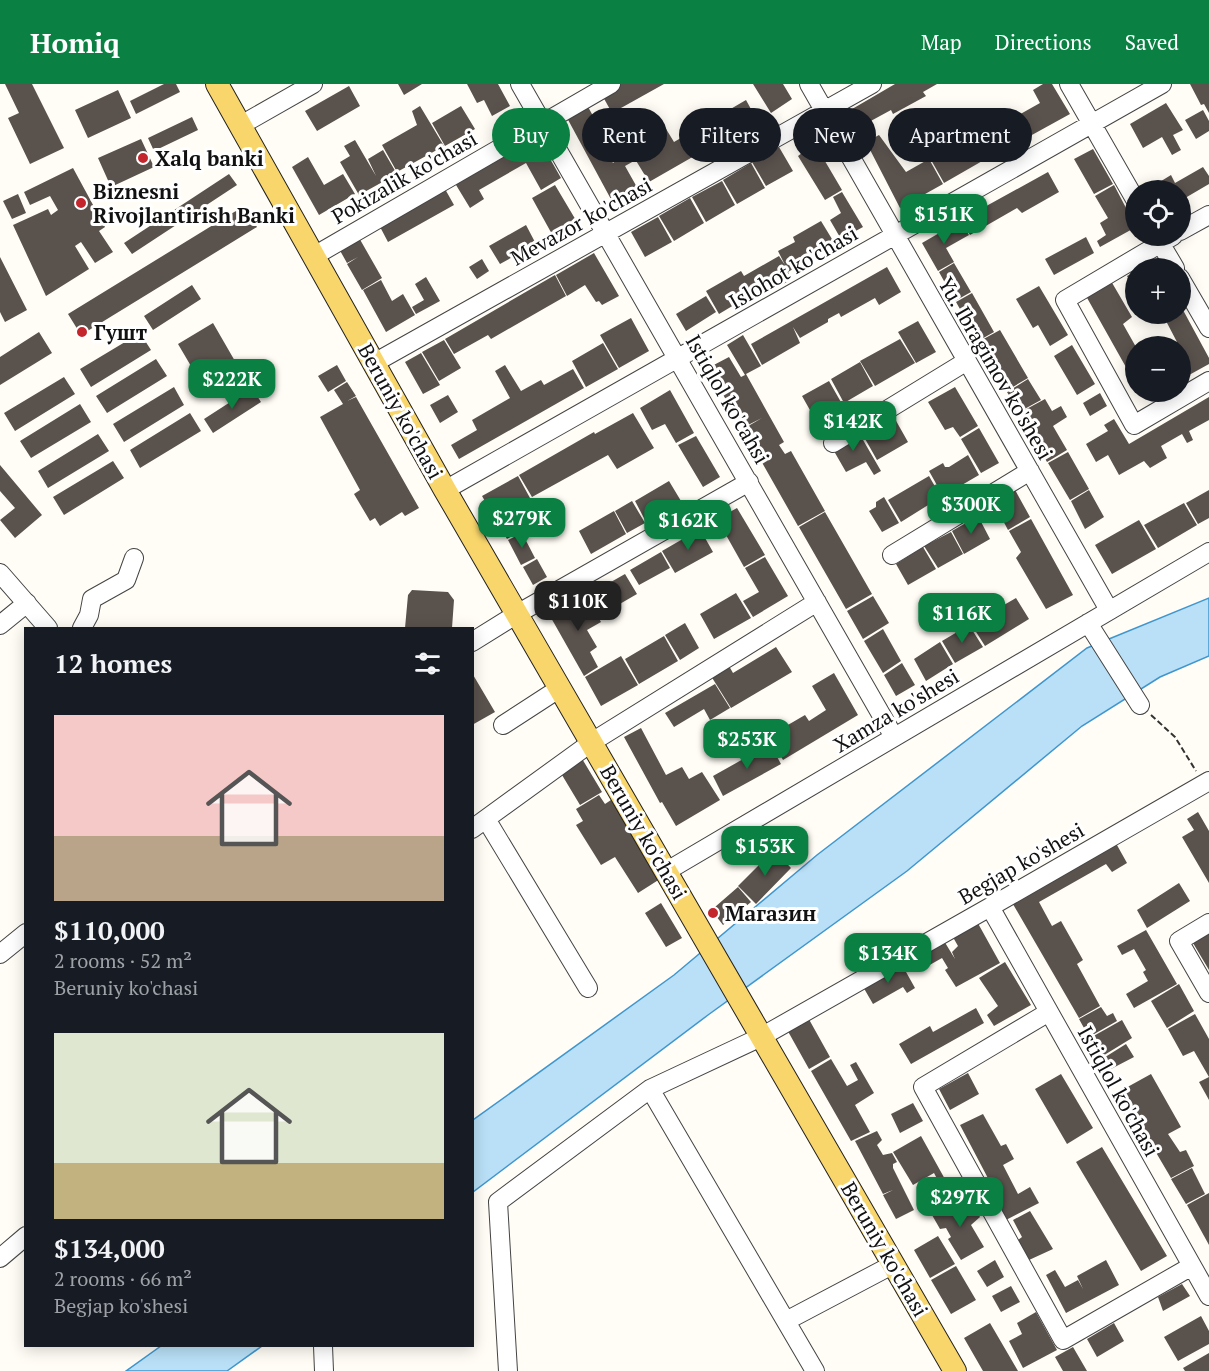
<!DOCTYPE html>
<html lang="en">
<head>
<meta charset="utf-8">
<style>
	body { margin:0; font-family:"PT Serif",serif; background:#242831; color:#f1f3f6; height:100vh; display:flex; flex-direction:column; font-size:22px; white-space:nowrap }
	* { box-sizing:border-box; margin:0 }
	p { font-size:20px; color:#9ea1a6 }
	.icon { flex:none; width:33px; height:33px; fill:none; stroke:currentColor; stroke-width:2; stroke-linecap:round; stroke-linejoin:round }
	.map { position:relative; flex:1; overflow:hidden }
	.drawer { position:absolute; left:24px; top:543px; width:450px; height:720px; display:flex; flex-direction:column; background:#171b24; border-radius:0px; box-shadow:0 3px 15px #0003 }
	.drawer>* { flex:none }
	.banner { position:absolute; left:492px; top:24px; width:570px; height:54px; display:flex; gap:12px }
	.tools { position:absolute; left:1125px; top:96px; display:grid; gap:12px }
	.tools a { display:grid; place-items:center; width:66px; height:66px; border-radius:50%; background:#171b24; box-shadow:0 3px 15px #0003; font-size:30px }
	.price { position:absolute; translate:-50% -51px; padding:0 14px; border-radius:12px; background:#0b8043; color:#fff; font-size:20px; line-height:39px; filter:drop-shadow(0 2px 3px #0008) }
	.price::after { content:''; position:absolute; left:50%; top:36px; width:18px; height:14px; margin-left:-9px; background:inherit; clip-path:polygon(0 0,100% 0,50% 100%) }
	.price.active { background:#222; color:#fff }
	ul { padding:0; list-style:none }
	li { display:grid; align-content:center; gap:12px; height:318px; padding:0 30px }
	li span { display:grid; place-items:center; height:186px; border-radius:0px; color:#555 }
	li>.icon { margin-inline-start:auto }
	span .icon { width:108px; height:108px; fill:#fffc; stroke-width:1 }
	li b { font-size:26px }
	h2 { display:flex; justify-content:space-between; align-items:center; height:72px; padding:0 30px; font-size:26px }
	.pill { padding:0 21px; border-radius:27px; background:#171b24; box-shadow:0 3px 15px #0003; font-size:21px; line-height:54px }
	.pill.active { background:#0b8043; color:#fff }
	header { display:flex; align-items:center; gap:36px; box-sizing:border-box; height:84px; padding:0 30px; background:#0b8043; color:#fff }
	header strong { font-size:28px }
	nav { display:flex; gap:33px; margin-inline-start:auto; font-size:21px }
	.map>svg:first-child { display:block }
</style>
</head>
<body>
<header>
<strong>Homiq</strong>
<nav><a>Map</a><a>Directions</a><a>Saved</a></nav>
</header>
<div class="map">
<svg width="1209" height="1287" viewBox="0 0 1209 1287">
	<rect width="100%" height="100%" fill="#fffdf5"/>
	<!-- water -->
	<path fill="#b9e0f7" stroke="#3f96cf" stroke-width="1.5" d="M1209 514V572L1160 593 1082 642 907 787 708 931 473 1108V1036L674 891 817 771 1087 564Z
		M161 1262H262L227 1287H126Z"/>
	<!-- building -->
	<path fill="#5a524d" d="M5 0H32L64 64 30 80 8 34 19 29Z
		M164 0H176L180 8 136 30 130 17Z
		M398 0H422L404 11Z
		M467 0H498L510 22 492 32 484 16 477 19Z
		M621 0H664L612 29 602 11Z
		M753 0H783L792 15 771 29Z
		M895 0H937L923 8 926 12 893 30 891 26 856 45 847 28Z
		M1043 0H1052L1070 30 999 69 987 49 1040 19 1033 6Z
		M1190 0H1209V29L1204 20 1201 21Z
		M349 2 360 22 317 47 305 27Z
		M118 6 131 34 88 54 75 26Z
		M746 16 757 36 649 98 635 75 661 60 650 41 660 35 674 58Z
		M1166 19 1183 46 1173 51 1181 66 1172 71 1162 53 1143 64 1130 40Z
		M587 21 598 41 594 45 613 79 627 66 634 77 625 82 638 105 613 119 566 32Z
		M420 22 444 62 397 88 382 61 417 41 412 27Z
		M461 22 475 45 445 62 432 39Z
		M1203 26 1209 37V47L1196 55 1185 36Z
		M192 33 198 46 154 67 148 54Z
		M961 36 984 76 944 99 930 74 959 58 951 42Z
		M533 45 561 94 541 106 526 79 479 106 484 115 470 124 453 96Z
		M809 50 842 106 825 116 798 72 802 69 796 58Z
		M879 51 906 88 929 75 943 100 900 124 866 58Z
		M141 55 154 83 111 103 98 74Z
		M355 56 376 92 368 75 383 66 397 90 359 111 340 78 350 72 344 62Z
		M779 63 793 87 766 102 752 78Z
		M1093 65 1113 100 1094 110 1074 75Z
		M308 73 324 101 343 90 355 110 319 131 292 83Z
		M751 79 765 104 737 120 723 96Z
		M1203 83 1209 92V100L1180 117V106H1163L1158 99 1171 91 1175 99Z
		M73 84 105 143 99 147 113 168 95 179 81 158 75 162 89 185 46 212 13 141 48 125 51 131 58 126 50 112 30 121 24 108Z
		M1048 88 1059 108 1022 129 1017 124 970 151 961 136Z
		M229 90 237 101 132 170 124 159Z
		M722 97 735 121 706 138 692 113Z
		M555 101 577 138 553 152 532 114Z
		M1114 101 1136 143 1100 163 1097 157 1106 151 1100 139 1108 134 1095 112Z
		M445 105 454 121 388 158 378 139Z
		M842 108 863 143 841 155 830 136 841 129 833 113Z
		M18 110 26 129 12 135 3 117Z
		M690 114 704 139 674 157 659 132Z
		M244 122 257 143 81 251 68 230Z
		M658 133 672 158 645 173 631 148Z
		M821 137 835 160 788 188 792 195 759 214 750 200 754 209 719 230 706 207 741 187 744 192 779 172 785 181 778 167 795 158 793 153Z
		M960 137 969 151 946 164 954 178 938 187 922 159Z
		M526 141 536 160 500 180 489 162Z
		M358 152 382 194 362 206 347 180 358 173 347 179 338 163Z
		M1086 153 1094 169 1054 191 1045 175Z
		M594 169 619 212 602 221 599 217 596 218 585 201 567 212 556 191Z
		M0 173 27 226 5 238 0 228Z
		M482 175 489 187 477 195 469 183Z
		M1155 176 1160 184H1140Z
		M954 179 971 208 955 217 939 188Z
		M887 183 901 208 879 221 875 214 841 233 839 229 828 235V238L800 254 793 243 800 259 762 281 751 260Z
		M1136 187V209L1127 192Z
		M555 191 566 212 491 255 488 251 454 270 445 255Z
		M426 193 440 217 416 230 412 223 424 216 415 200Z
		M381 196 392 217 403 210 415 231 386 248 363 206Z
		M1111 197 1132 233 1123 240 1136 263V301L1086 212Z
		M192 201 201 215 153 246 144 232Z
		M1039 202 1068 251 1050 262 1038 241 1033 244 1016 215Z
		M972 209 994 248 978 257 956 218Z
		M706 212 716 228 686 247 676 230Z
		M1183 226 1209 274V280L1180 296V262H1171L1177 258 1166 237Z
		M631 234 649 267 619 284 600 251Z
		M918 237 936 268 916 279 898 248Z
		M213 239 243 291 208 311 178 260Z
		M1000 246 1028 294 1006 307 978 258Z
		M39 248 52 269 0 301V273Z
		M140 249 151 266 91 303 80 285Z
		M743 251 761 282 746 290 784 358 779 361 785 370 791 367 825 427 798 442 743 345 762 334 742 344 708 284 729 273 741 293 745 291 727 261Z
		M900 255 915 279 875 302 860 277Z
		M444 256 461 284 439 297 422 268Z
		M603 259 618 285 586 303 572 277Z
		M1072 261 1095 300 1077 311 1054 272Z
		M421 269 440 301 423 310 405 278Z
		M156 275 167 292 107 329 96 312Z
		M860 278 873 302 844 319 831 295Z
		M337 281 346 297 328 308 318 292Z
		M505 281 521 307 541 296 544 301 573 285 584 304 459 375 451 361 477 346 472 336 510 314 495 287Z
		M64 293 75 310 15 347 4 329Z
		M1028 295 1041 316 1019 328 1007 308Z
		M829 297 842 320 815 335 802 312Z
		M347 298 356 312 347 317 356 313 419 424 405 432 402 428 380 442 375 434 370 437 354 410 360 406 320 333 343 320 334 306Z
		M174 303 184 321 124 358 113 340Z
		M955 303 978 342 960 353 953 343 945 346 928 318Z
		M252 304 261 318 213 349 204 335Z
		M670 306 694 349 676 359 665 340 652 346 640 324Z
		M1100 309 1107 322 1090 332 1083 319Z
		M448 311 458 328 440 339 430 321Z
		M1209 313V336L1189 347 1193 356 1187 359 1182 350 1161 362 1167 374 1150 384 1144 377 1119 391 1108 371 1096 378 1086 360 1108 347 1104 341 1114 335 1129 360Z
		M1045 315 1052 327 1061 322 1067 333 1053 342 1067 366 1047 378 1019 329Z
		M80 320 91 338 31 374 20 357Z
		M190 329 201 347 140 384 130 366Z
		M633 329 654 364 617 385 608 371 532 413 519 391 594 348 595 350Z
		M895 335 908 358 877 376 864 353Z
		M979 344 999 379 981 389 961 355Z
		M859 349 881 387 874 391 866 378 846 388 827 355Z
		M98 350 109 367 48 404 38 387Z
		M696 352 720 393 703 403 678 361Z
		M1068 368 1089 405 1070 416 1048 379Z
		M968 371 979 391 943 412 929 387 943 379 945 383H949Z
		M113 377 124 394 64 431 53 413Z
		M0 381 42 431 15 454 0 436 15 424 0 407Z
		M518 392 530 414 509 426 521 447 507 455 482 412Z
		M929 392 941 413 901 438 888 416Z
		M669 397 681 417 646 438 635 417Z
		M1014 404 1030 433 1008 446 992 416Z
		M1089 406 1104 433 1085 445 1071 417Z
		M1209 406V434L1198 440 1186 419Z
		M884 413 899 439 882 448 869 427 876 423V418Z
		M632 417 645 439 627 449 615 427Z
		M1184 419 1197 441 1158 464 1144 441Z
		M737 424 765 471 744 483 717 435Z
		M614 427 626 450 591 470 579 447Z
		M825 428 872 510 846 525 799 443Z
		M978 432 990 455 964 470 952 447Z
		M1031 435 1073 511 1046 525 1016 474 1021 468 1009 447Z
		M1139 436 1156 465 1112 490 1095 461Z
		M700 445 713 468 675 489 662 467Z
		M951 448 963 470 938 484 924 462Z
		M522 449 535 474 521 481 508 456Z
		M923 463 936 485 908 501 896 480Z
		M661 468 670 484 639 501 630 486Z
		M765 473 788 512 753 533 743 517 759 508 745 484Z
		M537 475 547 493 533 501 523 483Z
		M625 490 637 510 599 532 588 511Z
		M412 506 448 508 454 516 452 544H405L408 511Z
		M736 509 751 534 714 555 700 530Z
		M586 512 601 538 587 546 597 563 590 568 598 583 584 592 550 532Z
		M873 512 889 539 863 555 847 527Z
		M1016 514 1029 535 985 562 971 540Z
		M685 539 699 564 680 576 665 551Z
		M969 541 983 563 955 579 942 557Z
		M883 545 901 577 883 589 864 557Z
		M664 552 678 577 639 600 625 575Z
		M940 558 953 580 926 597 914 575Z
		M776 563 792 588 731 624 711 592 729 582 733 589Z
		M621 572 638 601 601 622 585 593Z
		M902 579 915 601 896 612 884 591Z
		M472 589 495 628 472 641Z
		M834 589 858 631 783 676 769 652 805 631 809 637 826 626 812 602Z
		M715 600 730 624 710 636 704 625 674 643 665 629Z
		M641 644 666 691 682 683 689 695 702 688 720 716 676 742 662 718 660 719 624 653Z
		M770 660 781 680 723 712 713 692Z
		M581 673 602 708 580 721 559 686Z
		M599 711 605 720 611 716 660 795 638 809 615 773 601 781 576 741 583 737 576 725Z
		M1198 728 1209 747V799L1182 753 1194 746 1187 735Z
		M1113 754 1127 779 1112 788 1106 780 1039 818 1052 842 1061 837 1083 876 1077 880 1100 922 1079 934 1010 815Z
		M774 766 791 784 756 820 738 802Z
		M1179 799 1190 817 1147 844 1137 826Z
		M738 803 751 818 723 841 716 832 715 823Z
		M661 819 682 854 666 863 645 829Z
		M975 834 1000 879 956 903 945 886 948 884 942 874 919 887 910 870 941 852 955 875 952 868 958 862 950 848Z
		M1146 846 1177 900 1134 924 1126 910 1148 897 1143 888 1146 886 1134 865 1122 871 1117 862Z
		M1209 850V886L1193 859Z
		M1005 878 1031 921 994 942 987 931 998 922 979 894Z
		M901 879 915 904 907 909 903 903 873 920 862 901Z
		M1179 900 1194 927 1167 944 1151 917Z
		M1101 923 1107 932 1113 929 1117 937 1089 953 1079 935Z
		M976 924 984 939 911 980 899 960 930 942 933 948Z
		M806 930 830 973 809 985 785 942Z
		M1195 930 1209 955V1016L1199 998 1209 993 1194 967 1183 972 1168 945Z
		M1122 936 1132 954 1101 973 1090 954Z
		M1126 960 1134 973 1109 986 1102 975Z
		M831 975 847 1002 858 996 850 981 856 978 874 1009 855 1021 870 1048 851 1057 811 987Z
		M968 989 979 1010 950 1026 939 1005Z
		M1061 990 1093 1044 1067 1060 1035 1005Z
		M1151 990 1181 1043 1168 1050 1180 1068 1186 1066 1194 1082 1171 1094 1151 1060 1143 1064 1113 1011Z
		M913 1019 923 1037 900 1049 891 1030Z
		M983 1030 1001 1062 1006 1060 1014 1075 1003 1081 1018 1110 1030 1103 1039 1119 1004 1137 996 1122 1001 1119 960 1041Z
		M877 1047 882 1056 877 1061 883 1071 892 1069 897 1078 893 1080V1084L914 1126 896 1135 883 1111 893 1106 883 1110 855 1057Z
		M921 1052 951 1106 945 1110 934 1089 913 1101 893 1068Z
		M1102 1063 1167 1172 1141 1187 1076 1078Z
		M1192 1084 1205 1110 1186 1120 1171 1095Z
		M1209 1109V1161L1187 1121Z
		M960 1114 968 1125 974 1122 980 1133 971 1141 984 1163 961 1176 948 1155 951 1153 946 1144 940 1145 932 1131Z
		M1030 1127 1053 1165 1029 1176 1018 1156 1022 1153 1013 1136Z
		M938 1152 955 1180 930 1194 914 1166Z
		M995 1176 1004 1193 987 1203 977 1187Z
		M1106 1176 1119 1201 1066 1229 1046 1191 1055 1186 1065 1203 1078 1196 1083 1205 1077 1192Z
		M956 1182 976 1216 951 1230 931 1196Z
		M1182 1200 1190 1212 1163 1227 1158 1213Z
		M1011 1202 1020 1218 1001 1228 992 1212Z
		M1036 1228 1057 1266 1023 1284 1009 1257 1022 1250 1017 1239Z
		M1201 1232 1209 1247V1260L1178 1277 1164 1253Z
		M990 1239 1018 1287H983L964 1254Z
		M1114 1239 1124 1257 1097 1273 1087 1255Z
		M1073 1263 1087 1287H1063L1055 1273Z
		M1209 1269V1287H1185L1183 1284Z"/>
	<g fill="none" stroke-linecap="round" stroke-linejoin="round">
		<!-- minor casing -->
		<g stroke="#444" stroke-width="20">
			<path id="minor" d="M520 0 894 653
				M809 0 1109 526
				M1069 0 1136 117
				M241 41 313 0
				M1180 147 1209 131
				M1156 152 1175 184
				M1173 152 1065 216 1134 341 1209 297
				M314 172 611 0
				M1180 194 1209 244
				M374 279 872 0
				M833 359 967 277
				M445 406 1162 0
				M892 471 1030 387
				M0 489 48 544
				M1088 539 1140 621
				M0 541 27 519
				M82 544 89 531 92 515 126 496 134 474
				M472 558 517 530 749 398
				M503 641 560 604
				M486 735 588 904
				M472 745 592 658 817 518
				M667 787 1209 468
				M990 823 1209 1212
				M1209 839 1179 857 1209 909
				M0 870 26 849
				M1049 928 923 1003 1063 1256 1192 1182
				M650 1005 815 1287
				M0 1174 26 1152
				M786 1237 894 1180
				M323 1262 324 1287
				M508 1287 498 1118 650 1005 761 953 990 823 1209 697"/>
		</g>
		<!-- major casing -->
		<g stroke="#222" stroke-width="24">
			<path id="major" d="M217 0 445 406 955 1287"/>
		</g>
		<!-- path -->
		<path stroke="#333" stroke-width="2" stroke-dasharray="6 3" stroke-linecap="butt" d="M1151 631 1175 653 1196 687"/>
		<!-- minor -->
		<use href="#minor" stroke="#fff" stroke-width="18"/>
		<!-- major -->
		<use href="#major" stroke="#f9d66b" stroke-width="22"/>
	</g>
	<!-- markers -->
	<g fill="#c4262e" stroke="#fff" stroke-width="2">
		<circle cx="143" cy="74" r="6"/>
		<circle cx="81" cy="119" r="6"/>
		<circle cx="82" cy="248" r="6"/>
		<circle cx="713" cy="829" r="6"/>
	</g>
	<g text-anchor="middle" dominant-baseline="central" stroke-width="6" stroke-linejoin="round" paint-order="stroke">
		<!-- poi labels -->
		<g font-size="21" font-weight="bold" fill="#111" stroke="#fff" text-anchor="start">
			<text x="155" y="74">Xalq banki</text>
			<text x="93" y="107">Biznesni<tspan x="93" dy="24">Rivojlantirish Banki</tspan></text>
			<text x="94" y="248">Гушт</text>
			<text x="725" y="829">Магазин</text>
		</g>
		<!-- street labels -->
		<g font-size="21" fill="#111" stroke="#fff">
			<text transform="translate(404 93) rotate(-30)">Pokizalik ko'chasi</text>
			<text transform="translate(581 137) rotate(-29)">Mevazor ko'chasi</text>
			<text transform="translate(793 183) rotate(-30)">Islohot ko'chasi</text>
			<text transform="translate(996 284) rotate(60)">Yu. Ibragimov ko'shesi</text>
			<text transform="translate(728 315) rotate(60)">Istiqlol ko'cahsi</text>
			<text transform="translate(401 327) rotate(61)">Beruniy ko'chasi</text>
			<text transform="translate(896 626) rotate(-31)">Xamza ko'shesi</text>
			<text transform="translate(644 748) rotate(60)">Beruniy ko'chasi</text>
			<text transform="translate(1021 779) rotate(-30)">Begjap ko'shesi</text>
			<text transform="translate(1119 1007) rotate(61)">Istiqlol ko'chasi</text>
			<text transform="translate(885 1165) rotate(60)">Beruniy ko'chasi</text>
		</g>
	</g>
</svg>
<div class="tools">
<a><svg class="icon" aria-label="locate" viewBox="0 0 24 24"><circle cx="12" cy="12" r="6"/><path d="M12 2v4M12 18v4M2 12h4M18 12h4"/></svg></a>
<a>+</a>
<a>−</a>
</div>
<b class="price" style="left:944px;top:161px">$151K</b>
<b class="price" style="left:232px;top:326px">$222K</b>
<b class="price" style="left:853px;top:368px">$142K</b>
<b class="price" style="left:971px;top:451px">$300K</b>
<b class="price" style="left:522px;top:465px">$279K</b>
<b class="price" style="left:688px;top:467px">$162K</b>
<b class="price active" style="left:578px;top:548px">$110K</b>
<b class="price" style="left:962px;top:560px">$116K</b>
<b class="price" style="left:747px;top:686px">$253K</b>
<b class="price" style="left:765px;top:793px">$153K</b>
<b class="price" style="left:888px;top:900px">$134K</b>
<b class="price" style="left:960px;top:1144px">$297K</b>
<div class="banner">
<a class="pill active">Buy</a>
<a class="pill">Rent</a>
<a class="pill">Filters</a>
<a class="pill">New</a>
<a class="pill">Apartment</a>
</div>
<section class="drawer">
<h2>12 homes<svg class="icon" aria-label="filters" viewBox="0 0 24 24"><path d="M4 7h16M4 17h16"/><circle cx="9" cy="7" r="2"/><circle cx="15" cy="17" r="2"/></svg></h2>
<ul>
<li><span style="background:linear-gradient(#f6c9c9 65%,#b9a48a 0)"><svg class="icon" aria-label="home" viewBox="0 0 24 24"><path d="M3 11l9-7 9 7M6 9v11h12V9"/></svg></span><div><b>$110,000</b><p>2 rooms · 52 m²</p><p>Beruniy ko'chasi</p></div></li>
<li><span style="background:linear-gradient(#dfe7d0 70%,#c2b280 0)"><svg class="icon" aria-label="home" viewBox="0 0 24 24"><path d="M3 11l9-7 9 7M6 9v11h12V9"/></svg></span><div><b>$134,000</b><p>2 rooms · 66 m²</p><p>Begjap ko'shesi</p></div></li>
</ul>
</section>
</div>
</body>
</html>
